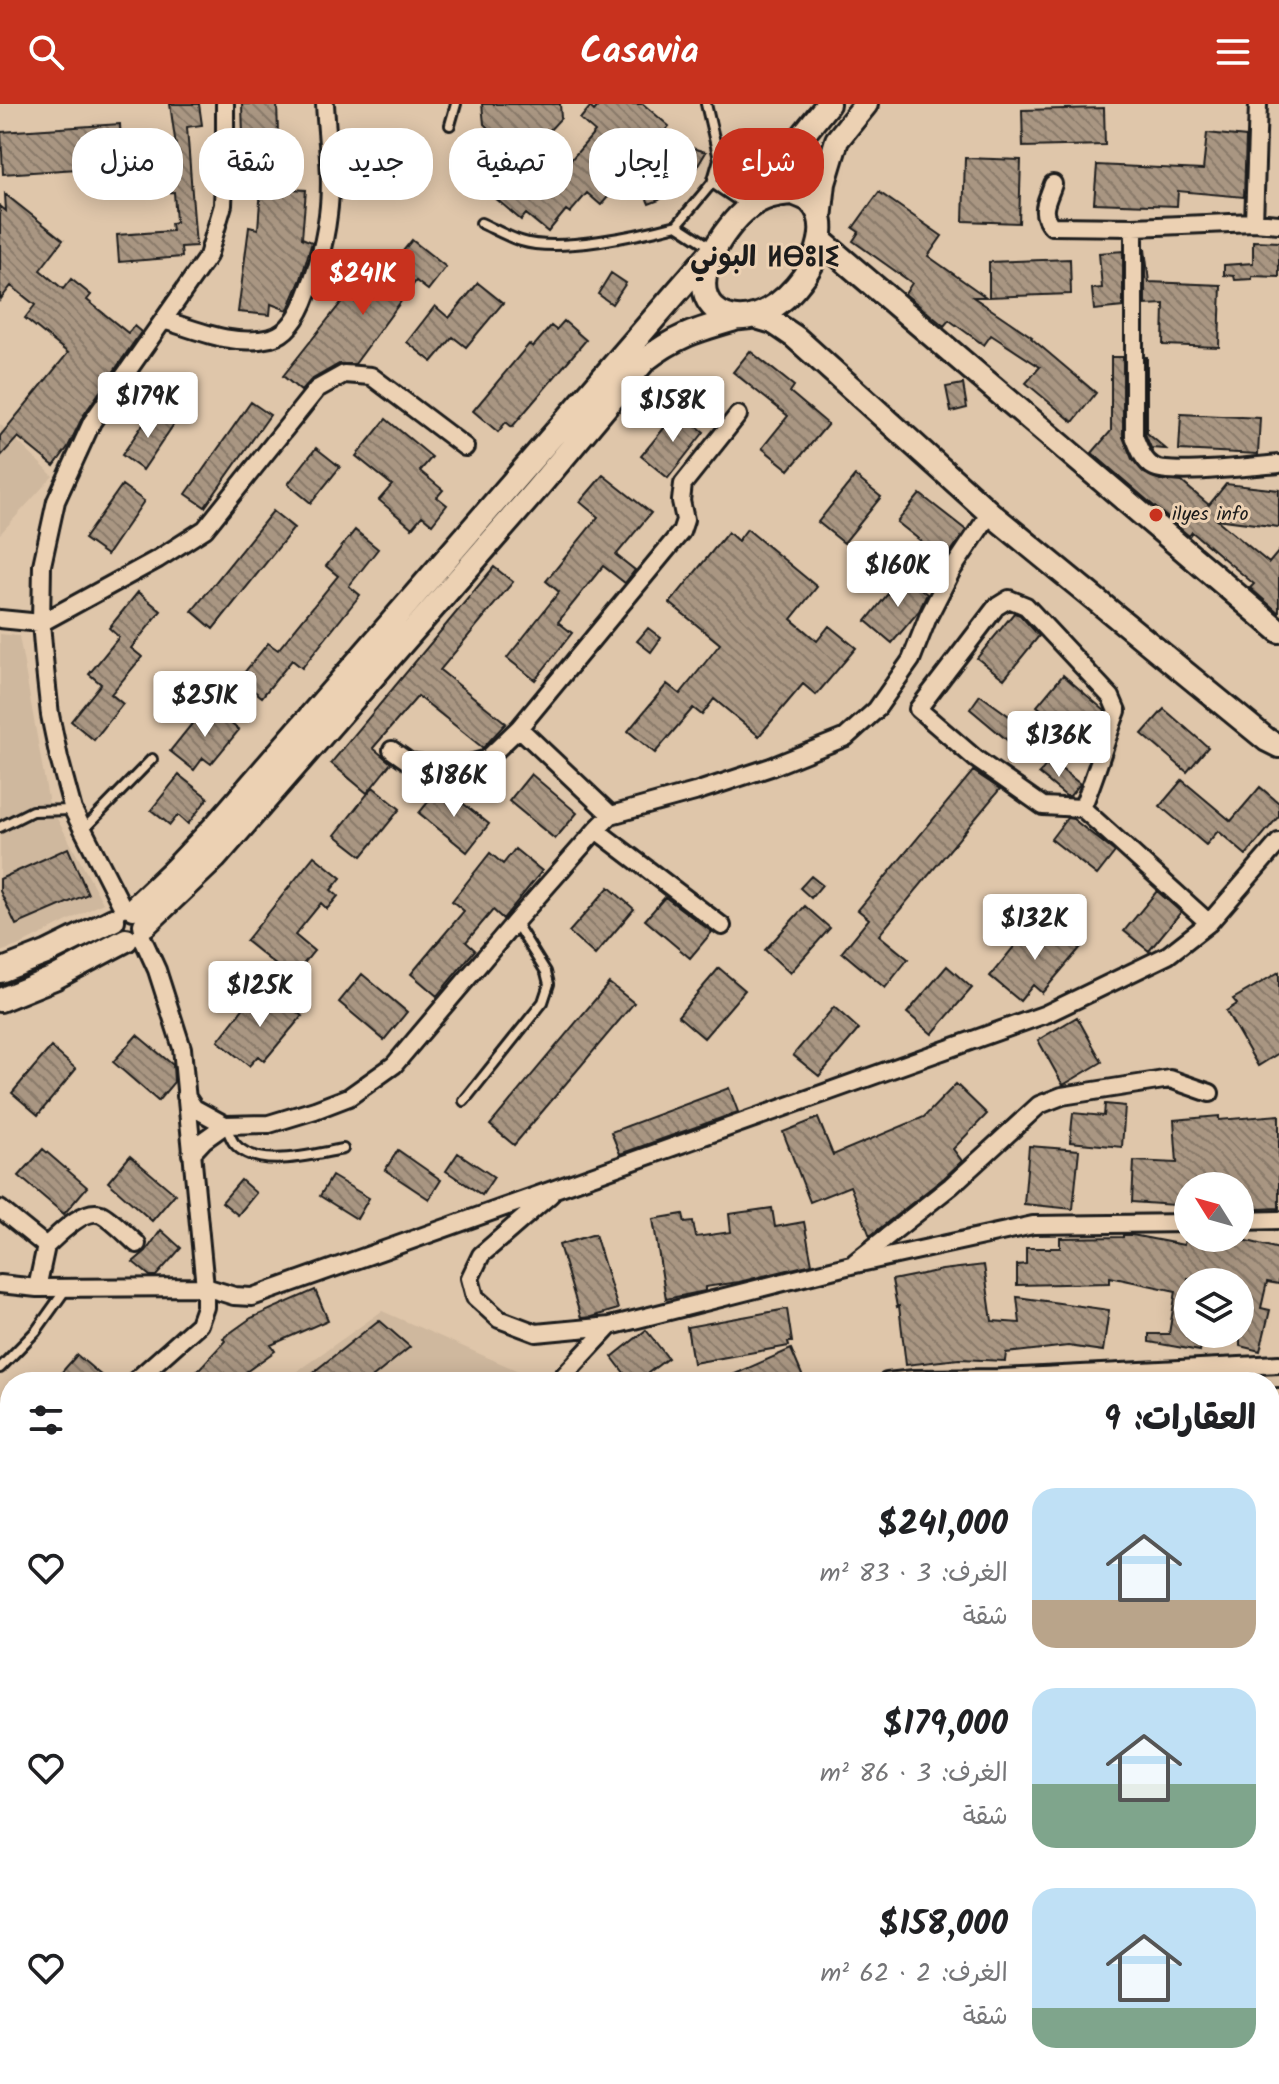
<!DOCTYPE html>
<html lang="ar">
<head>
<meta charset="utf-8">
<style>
	body { margin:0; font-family:Kalam,"Playpen Sans Arabic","Noto Sans Tifinagh",sans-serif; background:#f2f2f2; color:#202124; direction:rtl; height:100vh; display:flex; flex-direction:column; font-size:30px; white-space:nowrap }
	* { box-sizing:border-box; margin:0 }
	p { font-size:26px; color:#757577 }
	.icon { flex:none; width:44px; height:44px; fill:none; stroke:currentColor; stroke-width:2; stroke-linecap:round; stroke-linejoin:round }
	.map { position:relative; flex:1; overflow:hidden; direction:ltr }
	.panel { position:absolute; left:0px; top:1268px; width:1280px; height:712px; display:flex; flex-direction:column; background:#fff; border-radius:32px 32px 0 0; box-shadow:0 4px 20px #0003; direction:rtl }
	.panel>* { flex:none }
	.top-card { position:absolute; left:24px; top:24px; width:800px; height:72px; direction:rtl; display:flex; gap:16px }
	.needle { width:52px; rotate:307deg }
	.tools { position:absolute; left:1174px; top:1068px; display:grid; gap:16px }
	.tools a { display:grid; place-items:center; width:80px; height:80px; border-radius:50%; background:#fff; box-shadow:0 4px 20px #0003; font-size:40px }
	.price { position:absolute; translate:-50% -68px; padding:0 18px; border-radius:8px; background:#fff; color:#222; font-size:26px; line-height:52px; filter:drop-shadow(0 2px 4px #0008) }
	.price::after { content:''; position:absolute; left:50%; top:48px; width:24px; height:18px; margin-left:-12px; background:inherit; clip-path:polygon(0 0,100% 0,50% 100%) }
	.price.current { background:#c8321e; color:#fff }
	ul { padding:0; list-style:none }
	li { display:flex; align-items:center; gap:24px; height:200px; padding:0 24px }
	li span { display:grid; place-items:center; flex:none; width:224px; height:160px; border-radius:24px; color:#555 }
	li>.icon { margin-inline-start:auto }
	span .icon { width:96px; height:96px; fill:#fffc; stroke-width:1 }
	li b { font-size:34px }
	h2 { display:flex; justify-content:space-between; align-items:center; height:96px; padding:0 24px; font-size:34px }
	.tag { padding:0 28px; border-radius:32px; background:#fff; box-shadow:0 4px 20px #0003; font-size:28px; line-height:72px }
	.tag.current { background:#c8321e; color:#fff }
	header { display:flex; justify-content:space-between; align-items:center; height:104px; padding:0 24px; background:#c8321e; color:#fff; font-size:36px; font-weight:700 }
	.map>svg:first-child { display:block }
</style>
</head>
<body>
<header><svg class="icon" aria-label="menu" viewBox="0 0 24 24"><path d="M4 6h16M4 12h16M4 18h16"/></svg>Casavia<svg class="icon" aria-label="search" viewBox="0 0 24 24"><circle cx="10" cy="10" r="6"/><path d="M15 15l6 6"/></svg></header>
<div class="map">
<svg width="1279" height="1980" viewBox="0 0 1279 1980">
	<defs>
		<pattern id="building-back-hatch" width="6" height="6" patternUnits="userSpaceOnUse" patternTransform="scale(2)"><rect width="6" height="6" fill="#a99682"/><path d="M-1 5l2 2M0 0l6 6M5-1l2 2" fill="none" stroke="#897a6a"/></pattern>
	</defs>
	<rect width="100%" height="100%" fill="#dfc6aa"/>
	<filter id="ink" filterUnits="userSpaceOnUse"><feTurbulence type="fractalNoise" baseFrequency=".0125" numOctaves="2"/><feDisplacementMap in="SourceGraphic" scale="16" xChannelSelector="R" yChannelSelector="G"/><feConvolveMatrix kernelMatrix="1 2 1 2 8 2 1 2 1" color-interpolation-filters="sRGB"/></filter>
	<g filter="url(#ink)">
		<!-- built -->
		<path fill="#cfb89e" d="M0 320 53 372 0 430Z
			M0 530 19 532 49 700 103 799 20 841 0 848Z
			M382 1207 539 1276 536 1278H282Z"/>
		<!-- building -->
		<path fill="url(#building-back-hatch)" stroke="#1c1c1c" stroke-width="2" d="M170 0H199L202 21 187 23 196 142 181 143 182 153 119 158 117 131 172 127 171 119 176 118 174 88 161 89 158 50 177 49Z
			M242 0H277L278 29 243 31Z
			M482 0H560L561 14 537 40 489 42 497 33 484 20Z
			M600 0H643L669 22 659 34 706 48 696 65 688 74 659 96 649 100 633 64 601 101 587 89 570 109 566 106 548 128 526 110 521 116 488 88 493 83 471 64 489 42 544 87 595 28 580 15 590 3 594 7Z
			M1104 4 1105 41 1023 43 1022 6Z
			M120 20 122 62 3 70 1 28Z
			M1207 29 1246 33 1244 93 1178 87 1177 102 1094 99 1097 61 1203 66Z
			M965 54 1021 56 1019 119 963 117Z
			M261 83 306 86 302 134 312 138 301 175 289 203 287 206 271 200 270 211 238 208 249 123 258 125Z
			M879 88 942 132 928 152 986 193H973L1032 233 1031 234 1096 289 1073 318 1026 279 1040 263 991 231 984 241 949 216 944 222 905 190 912 179 853 137 859 128 853 124Z
			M5 90 63 136 40 166 63 185 71 175 91 191 87 196 128 229 134 222 141 228 83 312 68 343 54 362 18 333 0 353V332L68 249 25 214 35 201 11 182 0 196V102L6 107Z
			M412 136 446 163 428 186 416 177 355 260H339L311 276 301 287 283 272 348 190 360 200Z
			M1253 137 1279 138V173L1252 172V175L1235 176 1234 172 1224 171V161L1253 159Z
			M1145 145 1149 178 1221 181 1219 243 1163 241 1164 200 1145 201Z
			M1123 147V203L1094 206 1092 185 1102 184 1099 149Z
			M1070 155 1071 190 989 193V158Z
			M611 169 626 179 612 200 598 190Z
			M478 179 503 199 466 243 453 233 432 258 407 238 435 202 449 214Z
			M564 217 586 236 512 323 506 318 498 328 473 307 529 240 533 243 551 222 556 226Z
			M750 247 794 282 790 288 828 320 789 366 762 344 788 312 733 268Z
			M1111 253H1123V333L1132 355 1144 369 1160 376 1182 378 1209 401 1226 380 1279 386V423L1216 415 1269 459 1279 447V509L1250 484 1254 480 1192 428 1189 432 1092 349 1111 327Z
			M1145 253H1147V329L1166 345 1151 344 1145 330Z
			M963 280 967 304 951 308 946 283Z
			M251 298 270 311 205 403 186 390Z
			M153 306 174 320 143 366 122 351Z
			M678 307 704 328 668 374 641 352Z
			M1181 310 1260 314 1258 350 1179 346Z
			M386 315 432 353 420 367 443 386 437 393 447 401 432 420 422 412 412 424 379 396 392 381 356 352Z
			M316 344 340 363 311 399 288 380Z
			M603 371 651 409 616 451 635 466 625 479 603 462 558 518 572 529 535 576 507 554 559 488 546 477 598 413 580 398Z
			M855 372 881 393 844 439 818 418Z
			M122 381 144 397 107 451 84 435Z
			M920 390 966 426 945 456 897 418Z
			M273 407 294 424 213 525 192 507Z
			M747 425 817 483 791 515 817 537 829 522 856 544 816 591 803 580 759 632 714 595 702 611 693 604 655 649 628 627 667 580 680 590 720 540 670 499 728 428 738 437Z
			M355 426 378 445 349 482 360 491 302 564 292 556 262 593 239 575 268 539 278 546 338 472 326 462Z
			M494 463 513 478 440 566 506 619 483 644 418 592 373 644 391 659 367 689 331 659Z
			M903 471 927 490 919 507 892 539 866 517Z
			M138 488 161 507 131 544 142 553 111 590 123 600 94 636 71 617 101 580 89 570 119 533 109 524Z
			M1014 509 1020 511 1039 532 1004 575 977 554Z
			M648 524 661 534 651 548 637 537Z
			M1063 571 1105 607 1102 616 1086 635 1059 612 1055 617 1037 602Z
			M980 591 1040 634 1026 652 970 605Z
			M207 601 239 626 211 660 203 654 194 666 170 647Z
			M1164 605 1208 643 1187 668 1142 630Z
			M1050 656 1080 680 1070 692H1066L1039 670Z
			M973 667 1000 685 879 831 908 855 885 884 842 848 869 815 858 806Z
			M531 670 577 709 555 735 509 697Z
			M179 671 208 694 188 720 178 711 170 721 151 706Z
			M1182 676 1231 717 1260 683 1279 699V712L1246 751 1218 727 1206 741 1160 702Z
			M441 682 489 720 467 748 419 709Z
			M373 683 400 705 362 752 335 731Z
			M1067 714 1073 715 1115 748 1097 771 1051 735Z
			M68 744 88 790 16 821 0 787V775Z
			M515 745 542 767 503 815 493 806 466 838 475 846 437 892 411 870 464 807 452 797 490 749 503 760Z
			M314 752 341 774 331 786 338 792 327 805 321 799 295 831 314 847 292 874 246 837Z
			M811 772 822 781 811 794 800 784Z
			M609 783 634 805 595 851 569 828Z
			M1157 787 1181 808 1149 847 1124 827Z
			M665 793 712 828 690 854 645 816Z
			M805 802 830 824 790 869 765 846Z
			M1055 821 1081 843 1042 889 1033 881 1020 897 990 872 1030 823 1044 834Z
			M947 862 972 884 932 930 907 909Z
			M719 864 745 886 704 934 678 912Z
			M1279 868V949L1258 962 1226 907 1237 900 1233 895Z
			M362 870 407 908 384 936 339 898Z
			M609 879 634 899 514 1041 490 1021Z
			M275 889 302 912 264 957 258 952 249 962 218 937 252 893 264 903Z
			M834 903 859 925 819 972 793 951Z
			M1077 913 1102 958 1063 981 1038 936Z
			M137 931 173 961 174 978 158 997 113 958Z
			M51 943 76 965 38 1011 12 989Z
			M956 980 987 1010 953 1045 962 1057 944 1074 870 1132 850 1082 810 1098 783 1028 818 1014 833 1051 924 1013Z
			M729 984 738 1008 620 1050 611 1028Z
			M1105 1000 1125 1002 1122 1043 1070 1038 1073 1009 1104 1012Z
			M1279 1011V1104L1240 1106V1082H1188V1101L1175 1097 1174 1101 1132 1098 1134 1057 1177 1059 1174 1016 1219 1012V1016Z
			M1029 1042 1079 1046 1073 1105 1024 1100Z
			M43 1045 87 1083 64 1110 19 1072Z
			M398 1046 441 1076 429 1095 385 1066Z
			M458 1049 494 1073 482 1091 446 1067Z
			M130 1052 175 1090 152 1117 108 1078Z
			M332 1072 369 1094 357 1115 320 1092Z
			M241 1076 256 1089 238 1111 222 1098Z
			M772 1104 775 1123 804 1118 812 1160 739 1178 705 1183V1187L666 1195 653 1115 683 1110 685 1119 693 1118 696 1133 731 1128 729 1110Z
			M161 1126 181 1144 156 1172H150L133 1158 146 1147Z
			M595 1130 618 1205 591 1213 581 1214 559 1141Z
			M1123 1131H1132L1184 1141 1185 1134 1228 1140 1229 1134H1236L1279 1145V1180L1267 1178 1261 1204 1270 1206 1260 1247 1240 1242V1177L1210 1170 1208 1178 1188 1174V1230H1203L1200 1247 1149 1238V1230H1169L1176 1187 1110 1173V1179L1017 1181V1161L1026 1160V1144H1060V1134L1123 1133Z
			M984 1161 992 1217 1020 1219 1017 1193 1109 1206 1103 1247 1068 1242 1006 1249 1005 1257 959 1255 906 1261 899 1202 897 1203 892 1176 942 1166Z
			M315 1186 328 1216 271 1241 275 1247 246 1268 250 1271 243 1278H187L225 1237 223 1234 251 1214Z
			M787 1205 792 1238H788L789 1242 693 1259 687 1223Z
			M379 1216 410 1243 367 1278H301Z
			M646 1226 668 1254 636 1278H631L612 1253Z
			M791 1245 805 1278H717Z
			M77 1251 109 1278H53Z"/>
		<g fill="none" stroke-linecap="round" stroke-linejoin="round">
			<!-- lane casing -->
			<g stroke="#1c1c1c" stroke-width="14">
				<path id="lane" d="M706 0 719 55 712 79 748 103
					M450 21 456 0
					M481 119C494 125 508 133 521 137 559 149 639 131 677 121L711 143
					M677 121 712 79
					M0 723 32 707 72 706
					M83 726 152 655
					M464 997 543 898 549 880 546 868 515 818
					M226 1022C228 1027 231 1035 234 1039 256 1067 314 1050 343 1045
					M0 1264 36 1227 66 1185"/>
			</g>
			<!-- street casing -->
			<g stroke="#1c1c1c" stroke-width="22">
				<path id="street" d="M1053 80C1048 96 1038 108 1052 122L1134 123
					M1254 118 1258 0
					M1279 120 1254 118 1134 123V332C1139 344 1143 357 1154 363 1170 372 1256 362 1279 360
					M164 216C199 227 234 243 271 234 291 229 302 205 308 188 318 163 325 137 328 111 333 74 327 36 325 0
					M0 515 41 519 158 455 205 425 317 285 344 270 371 272 465 343
					M392 646 409 658 436 662 466 661 487 655 519 624
					M1082 704C1096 672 1104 640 1117 607L1111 593 1026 502 1009 495 996 503 918 605 976 655 1043 702 1082 704 1209 819
					M611 711 519 624 681 428 685 416 681 397 683 380 738 311
					M596 726 722 822
					M123 804 73 706 59 654 50 611 45 565 41 519 42 461 56 397 92 318 208 152 223 101 225 44V0
					M141 831 157 866 182 944 205 1183 234 1192 252 1193 1046 910 1168 851 1209 819 1279 738
					M186 992 194 1004 225 1021 269 1020 315 1006 349 993 394 961 515 818 596 726 611 711 695 688 771 663 846 633 876 606 911 556 928 513 952 466 990 409
					M191 1050 204 1036 225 1021
					M550 1091 481 1151 470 1174 475 1193 499 1215 536 1229 610 1222
					M0 1105 46 1142 37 1184
					M1240 1117 1279 1116
					M46 1142C58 1131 84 1103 101 1110 109 1113 129 1133 137 1140
					M855 1158 951 1082 1039 1001 1062 992 1170 975 1210 989
					M0 1180 37 1184 205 1183V1203L199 1220 134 1278
					M558 1278 610 1222 851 1161 1033 1121 1188 1119
					M887 1278 914 1275 1000 1274 1279 1260
					M1270 1294 1279 1293
					M0 1403 10 1395
					M0 1706 10 1700
					M0 1730 10 1744
					M0 1857 10 1877
					M57 1970 62 1980
					M84 1970 96 1980
					M348 1970 479 1980
					M1123 1970 1133 1980
					M710 1980 779 1973 823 1980"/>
			</g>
			<!-- secondary casing -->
			<g stroke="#1c1c1c" stroke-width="28">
				<path id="secondary" d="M793 89C798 91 806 94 810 97 853 138 762 248 714 204 686 178 725 122 748 104 762 93 776 90 793 89Z
					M753 97 782 57 828 0
					M820 115 824 79 837 36 866 0
					M820 136 1279 527
					M753 212 773 218 795 233 990 409 1267 636 1279 642
					M134 804 174 766 217 720 714 145
					M145 821 215 754 535 387 645 256C676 232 695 227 732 216
					M0 867 46 849 113 816
					M0 896 54 874 126 836"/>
			</g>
			<!-- lane -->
			<use href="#lane" stroke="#ecd1b3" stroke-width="8"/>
			<!-- street -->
			<use href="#street" stroke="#ecd1b3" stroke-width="16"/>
			<!-- secondary -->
			<use href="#secondary" stroke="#ecd1b3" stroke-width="22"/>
		</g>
	</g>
	<!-- markers -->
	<circle fill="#c8321e" stroke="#ecd1b3" stroke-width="3" cx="1156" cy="411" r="8"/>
	<g text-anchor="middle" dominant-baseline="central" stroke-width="6" stroke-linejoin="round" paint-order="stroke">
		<!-- poi labels -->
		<g font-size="20" fill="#1c1c1c" stroke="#ecd1b3" text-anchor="start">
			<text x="1172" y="411">ilyes info</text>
		</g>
		<!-- district labels -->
		<g font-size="28" font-weight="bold" fill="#1c1c1c" stroke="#ecd1b3">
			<text x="765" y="154">البوني ⵍⴱⵓⵏⵉ</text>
		</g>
	</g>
</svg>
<div class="tools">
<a><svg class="needle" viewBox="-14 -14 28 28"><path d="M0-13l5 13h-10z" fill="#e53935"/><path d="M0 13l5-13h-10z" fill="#757577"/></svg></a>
<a><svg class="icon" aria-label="layers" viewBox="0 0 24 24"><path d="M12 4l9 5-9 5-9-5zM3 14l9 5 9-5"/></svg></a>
</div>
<b class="price current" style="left:363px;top:213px">$241K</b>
<b class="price" style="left:148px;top:336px">$179K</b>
<b class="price" style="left:673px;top:340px">$158K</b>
<b class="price" style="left:898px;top:505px">$160K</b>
<b class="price" style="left:205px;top:635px">$251K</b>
<b class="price" style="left:1059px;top:675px">$136K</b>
<b class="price" style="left:454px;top:715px">$186K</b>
<b class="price" style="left:1035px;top:858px">$132K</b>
<b class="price" style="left:260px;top:925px">$125K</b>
<div class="top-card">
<a class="tag current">شراء</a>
<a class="tag">إيجار</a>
<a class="tag">تصفية</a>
<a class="tag">جديد</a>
<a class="tag">شقة</a>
<a class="tag">منزل</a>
</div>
<section class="panel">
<h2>العقارات: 9<svg class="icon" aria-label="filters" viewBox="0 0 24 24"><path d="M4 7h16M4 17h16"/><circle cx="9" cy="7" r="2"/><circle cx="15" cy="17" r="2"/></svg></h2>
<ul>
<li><span style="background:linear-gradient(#bfe0f5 70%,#b9a48a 0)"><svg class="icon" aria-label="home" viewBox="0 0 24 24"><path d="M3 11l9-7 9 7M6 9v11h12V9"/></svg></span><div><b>$241,000</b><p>الغرف: 3 · 83 m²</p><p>شقة</p></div><svg class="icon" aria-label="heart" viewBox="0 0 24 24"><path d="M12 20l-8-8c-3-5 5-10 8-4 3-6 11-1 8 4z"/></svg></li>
<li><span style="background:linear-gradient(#bfe0f5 60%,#7fa58c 0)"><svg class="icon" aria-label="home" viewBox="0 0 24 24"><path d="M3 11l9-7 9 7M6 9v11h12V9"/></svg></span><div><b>$179,000</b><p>الغرف: 3 · 86 m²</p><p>شقة</p></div><svg class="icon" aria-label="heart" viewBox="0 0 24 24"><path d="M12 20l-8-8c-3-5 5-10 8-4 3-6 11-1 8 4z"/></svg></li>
<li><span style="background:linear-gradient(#bfe0f5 75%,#7fa58c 0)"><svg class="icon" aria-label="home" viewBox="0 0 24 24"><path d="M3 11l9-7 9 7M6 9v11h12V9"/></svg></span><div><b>$158,000</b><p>الغرف: 2 · 62 m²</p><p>شقة</p></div><svg class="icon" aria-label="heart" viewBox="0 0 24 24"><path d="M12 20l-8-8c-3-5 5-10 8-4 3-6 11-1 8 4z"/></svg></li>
</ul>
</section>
</div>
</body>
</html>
